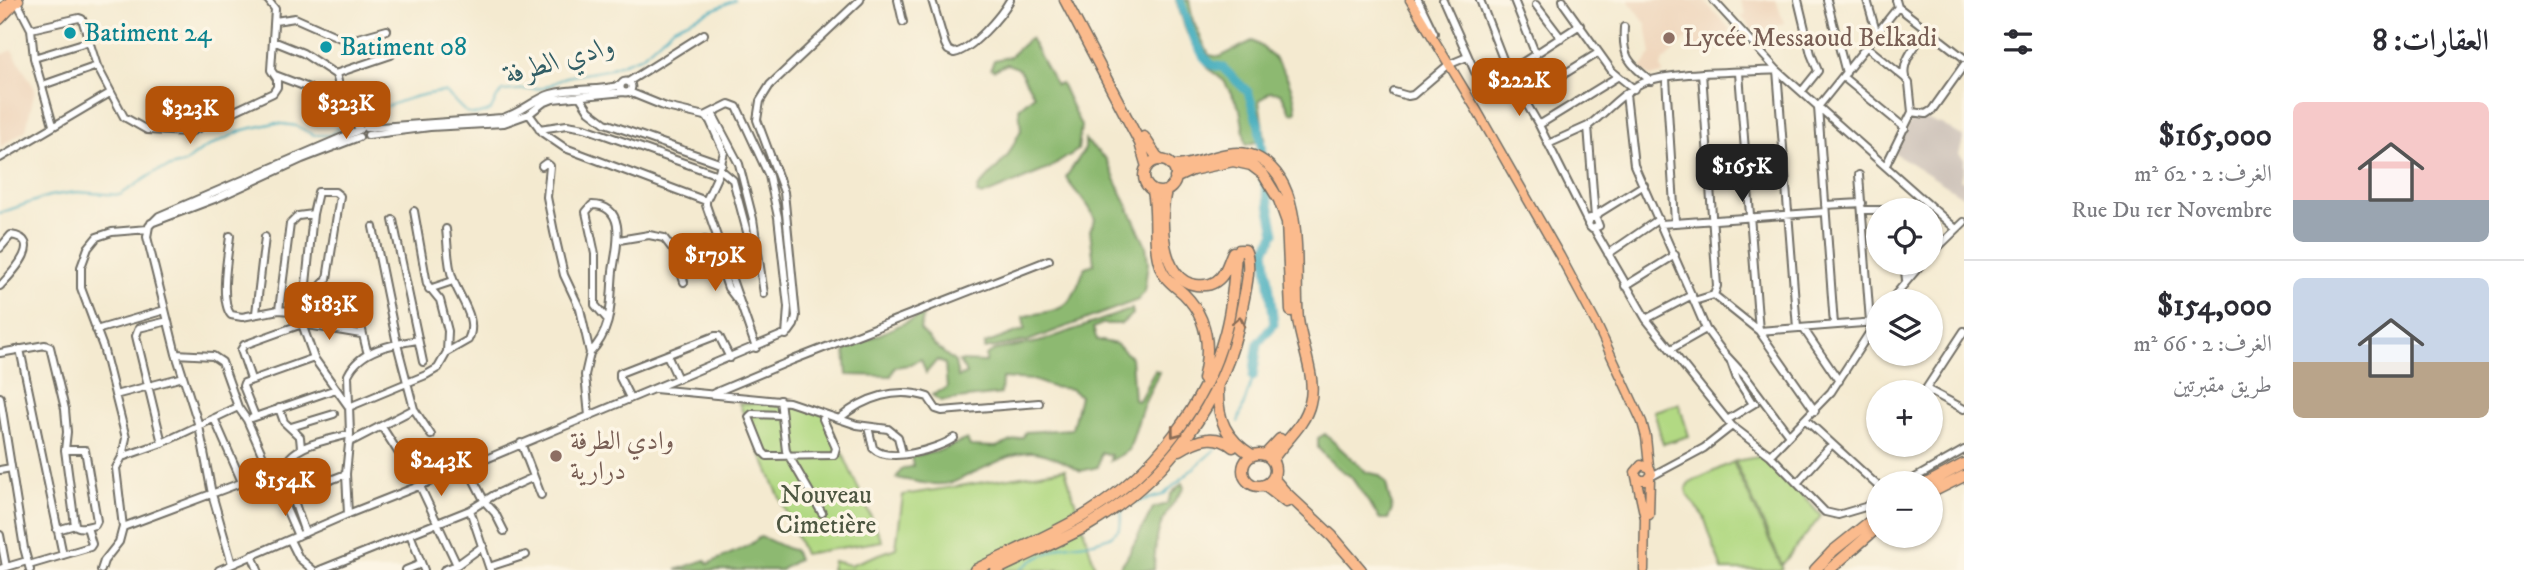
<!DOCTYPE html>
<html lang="ar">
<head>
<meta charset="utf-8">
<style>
	body { margin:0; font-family:"IM FELL DW Pica",Amiri,serif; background:#f2f2f3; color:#2b2b33; direction:rtl; height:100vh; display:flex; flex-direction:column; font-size:26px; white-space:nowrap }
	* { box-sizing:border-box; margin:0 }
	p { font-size:23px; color:#7c7c81 }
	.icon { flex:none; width:38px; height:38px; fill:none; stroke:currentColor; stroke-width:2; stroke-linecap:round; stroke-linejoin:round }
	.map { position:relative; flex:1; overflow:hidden; direction:ltr }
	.drawer { display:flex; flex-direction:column; background:#fff; width:560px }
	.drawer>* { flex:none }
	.buttons { position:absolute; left:1866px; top:198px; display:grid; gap:14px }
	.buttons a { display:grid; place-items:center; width:77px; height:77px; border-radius:50%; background:#fff; box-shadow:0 2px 5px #0004; font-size:35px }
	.price { position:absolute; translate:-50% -60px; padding:0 16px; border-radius:14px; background:#b45309; color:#fff; font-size:23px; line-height:46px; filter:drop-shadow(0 2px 4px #0008) }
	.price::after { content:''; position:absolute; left:50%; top:42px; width:21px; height:16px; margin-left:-10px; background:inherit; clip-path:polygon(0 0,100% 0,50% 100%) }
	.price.selected { background:#222; color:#fff }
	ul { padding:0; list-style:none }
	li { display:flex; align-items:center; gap:21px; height:175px; padding:0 35px }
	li+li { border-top:2px solid #e1e1e2 }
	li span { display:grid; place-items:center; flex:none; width:196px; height:140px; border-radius:10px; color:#555 }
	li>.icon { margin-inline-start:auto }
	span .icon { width:84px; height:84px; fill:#fffc; stroke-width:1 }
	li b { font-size:30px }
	h2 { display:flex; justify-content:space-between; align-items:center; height:84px; padding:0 35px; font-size:30px }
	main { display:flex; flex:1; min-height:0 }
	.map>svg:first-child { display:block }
</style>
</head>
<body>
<main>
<section class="drawer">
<h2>العقارات: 8<svg class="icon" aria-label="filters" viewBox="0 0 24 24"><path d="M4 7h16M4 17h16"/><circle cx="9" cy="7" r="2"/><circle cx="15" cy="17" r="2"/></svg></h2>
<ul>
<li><span style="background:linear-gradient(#f6c9c9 70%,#9aa5b1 0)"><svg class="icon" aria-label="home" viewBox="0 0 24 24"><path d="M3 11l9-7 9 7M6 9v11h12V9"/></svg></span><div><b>$165,000</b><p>الغرف: 2 · 62 m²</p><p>Rue Du 1er Novembre</p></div></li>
<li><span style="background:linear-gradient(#c9d6e8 60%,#b9a48a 0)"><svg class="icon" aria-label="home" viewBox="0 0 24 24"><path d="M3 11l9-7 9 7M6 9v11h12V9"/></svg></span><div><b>$154,000</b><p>الغرف: 2 · 66 m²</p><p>طريق مقبرتين</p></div></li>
</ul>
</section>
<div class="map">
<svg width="1964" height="570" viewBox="0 0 1964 570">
	<rect width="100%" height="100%" fill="#fcf5e5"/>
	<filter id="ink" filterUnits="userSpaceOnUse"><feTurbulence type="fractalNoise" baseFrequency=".0143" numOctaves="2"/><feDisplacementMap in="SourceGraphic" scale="14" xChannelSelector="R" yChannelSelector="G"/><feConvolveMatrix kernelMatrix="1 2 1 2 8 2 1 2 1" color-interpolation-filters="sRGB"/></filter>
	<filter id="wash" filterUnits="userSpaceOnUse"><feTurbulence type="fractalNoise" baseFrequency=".00686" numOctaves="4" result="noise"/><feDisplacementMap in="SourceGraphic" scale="28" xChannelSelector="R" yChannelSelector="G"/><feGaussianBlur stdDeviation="1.57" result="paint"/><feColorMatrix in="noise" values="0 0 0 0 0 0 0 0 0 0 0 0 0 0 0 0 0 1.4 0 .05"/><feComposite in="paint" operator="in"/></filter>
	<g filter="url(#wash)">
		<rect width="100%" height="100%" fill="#f4ead0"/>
		<!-- built -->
		<path fill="#efd6bc" d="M1628 0H1703L1731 30 1710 52 1697 54 1691 42 1693 39 1690 36 1664 60 1661 66 1663 74 1651 77 1641 69 1651 54 1646 24Z
			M1740 0H1776L1784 23 1756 34 1741 16 1746 14Z
			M12 50 35 89 26 130 0 147V56Z"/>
		<!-- industrial -->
		<path fill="#cdc2b9" d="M1913 116 1941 124 1964 137 1959 154 1964 159V170L1960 179 1964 182V197L1895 153Z"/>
		<!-- green -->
		<path fill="#b2d983" stroke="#6e8257" stroke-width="2" d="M739 403 786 404 825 414 882 541 804 554Z
			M1679 404 1689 436 1663 444 1654 411Z
			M1763 456 1786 476 1821 516 1782 565 1735 461Z
			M1733 462 1782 567 1781 570H1722L1704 517 1688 496 1686 489 1689 483Z
			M1065 469 1096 570H831L833 561 850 565 896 548 903 495Z"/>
		<!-- forest -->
		<path fill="#8db971" stroke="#5c724e" stroke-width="2" d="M1176 0H1189L1193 21 1209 55 1220 57 1252 41C1277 53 1295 84 1296 112L1291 113 1281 93 1270 92 1259 101 1265 139 1246 145 1240 109 1224 81 1209 69 1187 33Z
			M1030 38 1056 85 1061 83 1081 126 1078 150 1048 169 982 196 977 194 978 188 1007 157 1021 130 1019 108 1034 95 1018 68 1007 64 994 70 991 68 994 60 1009 57Z
			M1085 140 1106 159 1146 246 1148 263 1144 292 1138 300 1028 341 984 349 985 344 1025 329 1023 317C1033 314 1041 313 1051 311 1073 307 1078 285 1085 267L1094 264 1090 230 1095 220C1090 202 1074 194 1066 177L1085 149Z
			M1132 309 1133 314 1121 324H1102L1093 328 1097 340 1116 344 1131 357 1134 400 1138 401C1145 393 1148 380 1155 370L1159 372 1143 406 1129 450 1110 461 1111 455 1101 452 1098 467 1081 471C1030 443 1027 448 975 472 967 475 959 481 950 483 933 487 913 481 896 478L902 469 913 466 911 456 936 452 967 439 970 446 996 447 1023 437 1025 432 1072 429 1080 396 1071 389 1052 387 1033 380 1002 378 1001 394 941 401 932 395 947 388 945 364 937 360 926 373 921 359 908 365 895 367 891 376 847 375 845 350 924 314 920 329 934 345 955 362 958 377 967 374 959 361 986 362V355L995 350 1039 342Z
			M1325 434 1366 472 1379 475 1386 483 1392 510 1388 519H1380L1351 477 1333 464 1318 448V438Z
			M1182 483 1184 488C1160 520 1155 530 1154 570H1118L1127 557 1153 508 1167 504 1171 494Z
			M760 537C773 540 781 548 794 550L798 559 781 570H676L705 560 708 564 748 546Z"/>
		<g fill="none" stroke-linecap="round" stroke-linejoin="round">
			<!-- stream -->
			<path stroke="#3daabc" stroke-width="2" d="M358 119C385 107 415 93 445 92 463 106 464 123 491 110L497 97 503 91 544 88 566 77 606 70 642 56 674 27 735 0
				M0 213 49 196 76 192 120 195 157 171 185 163 203 149 243 130 275 123 297 126 314 135H330L347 121
				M1238 422 1253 377
				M1020 570 1033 560 1063 546 1094 542 1110 537 1120 528 1122 511 1132 503 1163 495 1219 446"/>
			<!-- river -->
			<path stroke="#3daabc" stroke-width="9" d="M1180 0 1192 35 1204 57 1212 65 1222 67 1248 92 1259 126 1262 155
				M1253 377 1258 343 1274 324 1265 250 1275 233 1264 180"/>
		</g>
	</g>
	<g filter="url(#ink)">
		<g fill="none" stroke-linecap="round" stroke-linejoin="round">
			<!-- minor casing -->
			<g stroke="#716e65" stroke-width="10">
				<path id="minor" d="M898 0 903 22
					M932 0 945 44 948 50 954 53C972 50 1001 16 1010 0
					M1418 0 1434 33
					M1443 0 1475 72 1484 78 1508 72 1580 25
					M1480 0 1508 72 1539 125 1588 223
					M1514 0 1536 55
					M1563 0 1564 4 1612 71 1634 89
					M1713 0 1777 70 1956 229
					M1798 0 1811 54 1818 71 1802 91
					M1827 0 1846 73
					M1867 0 1877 35
					M1896 0 1898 7 1964 58
					M17 2 31 29 34 58 53 125
					M1536 5 1561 38
					M275 21 295 18 347 41 387 30
					M1624 27C1622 57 1628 62 1651 81
					M31 29 79 18 82 19 97 66 124 117 147 130 190 132 273 93 277 87V79L271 70 275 9 268 0
					M273 41 303 53 335 74C341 82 337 92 339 102 343 114 352 120 360 129
					M1867 47 1905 78 1909 83 1912 112
					M34 58 90 41
					M1739 73 1759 331 1815 411
					M335 74 391 55
					M275 75 309 88
					M1843 77 1905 128
					M1905 77C1901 60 1918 43 1927 30
					M1666 78 1675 222
					M620.5 87a5.5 5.5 0 1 1 11 0a5.5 5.5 0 1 1-11 0Z
					M628 82 704 34
					M43 85 97 66
					M629 92 666 107 705 116 710 121 724 152 718 175 706 201V205L741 305
					M1394 92 1408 96 1413 95 1448 65 1467 57
					M1626 94 1634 165 1694 301 1714 295 1717 286 1702 73
					M580 97 589 111 605 123 722 164
					M1524 99 1598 53
					M712 113 739 164 753 219 764 294
					M529 114 543 133 565 148 706 201
					M705 116 729 104 737 107 769 176 778 217 788 307 786 335
					M1539 125 1617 77
					M366 128 502 118C522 113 534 99 551 94 574 87 598 92 621 85
					M539 129 567 125 585 128 718 175
					M368 135 430 127 504 123 529 114 543 103 553 99 624 92
					M1548 144 1588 126
					M0 158 110 93
					M1886 165 1912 112 1926 114 1932 110 1964 65
					M542 166 546 163 550 166 547 197 554 232 564 275 580 309 590 353 585 375 589 416
					M720 169 733 180 751 247
					M1859 175 1870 322
					M1825 205 1862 203
					M1863 210H1898
					M1595 218 1588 126C1605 113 1619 96 1638 85 1665 70 1744 73 1777 70L1797 328
					M1596 218 1599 226 1592 229 1588 225 1590 218H1596L1599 213 1644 185
					M393 220 423 362
					M151 223 217 198 302 159 359 137
					M1661 224 1825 212
					M446 229C448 245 447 264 453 279 459 298 479 319 468 340L447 352
					M1594 229 1646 319 1732 426 1770 455 1825 512 1838 515 1865 507 1878 500
					M230 236C228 255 219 300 231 315L242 317 279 310 302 312 315 306 355 309C360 316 364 342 368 354
					M619 240 649 235 664 238 674 251 684 282
					M0 248 11 235C46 240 10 275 0 286
					M674 251 705 240 712 242 728 288 741 305 756 348
					M1608 254 1659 219
					M724 255 753 247
					M1930 255 1964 222
					M1904 262 1906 280
					M1625 286 1675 255
					M429 289 453 281
					M1714 295 1759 331 1876 322
					M1694 301 1706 329 1722 351 1745 376 1789 435
					M1890 301 1923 262
					M311 306 313 295 327 279 340 196 335 192H318L313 214 302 324 314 358 349 407 426 375 438 368 447 352 448 331 440 300 427 284 414 211
					M279 310 290 224 298 216 313 214
					M256 313 265 237
					M1646 319 1692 295
					M1834 325 1818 107 1898 7
					M1803 328 1839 381
					M96 330 165 310
					M20 349 63 555
					M1671 349 1706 329
					M0 353 45 345 50 347 65 409 67 432 65 450 75 525
					M590 353C614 328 610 302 613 271 616 250 629 205 592 205L586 212 595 254V305L608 320
					M176 354 213 356 222 362 238 407
					M667 355 678 379
					M1731 362 1737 379 1753 404
					M251 379 241 350 244 345 302 324 361 334
					M655 389 789 402 857 425 888 429 898 437 902 453
					M1926 389 1964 409
					M1924 392 1964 331
					M714 393 793 360 1049 260
					M115 395 183 377
					M0 397 24 548 30 570
					M630 398 620 378V373L715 336H719L730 358
					M780 400 786 451 822 513
					M279 408 284 422 300 437 301 448
					M414 409 431 435
					M781 415 752 414 749 417 763 452 767 456 834 455 836 448 823 419
					M255 416 243 386 244 383 314 358
					M214 418 242 482
					M252 418 336 389
					M840 418C865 397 896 387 928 397L936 409 942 411 1039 403
					M1727 420 1755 403
					M1806 420 1878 486
					M291 427 334 414
					M382 427 398 452
					M868 427 873 448C888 464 938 449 954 438
					M350 442 414 409 397 344 373 227
					M162 443 136 336 139 328 168 321
					M521 443 541 495
					M1770 455 1831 392 1877 321
					M122 457 162 443 238 407 247 420 298 536
					M467 467 485 502 495 513 504 531
					M0 470 11 468
					M346 474 292 495C289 487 283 476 285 468 289 444 331 440 350 434
					M1650 477 1704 448 1732 426
					M1798 482 1832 444
					M1906 483 1964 450
					M420 486 457 565
					M292 495 305 533
					M470 510 490 570
					M348 514 346 474 350 434 348 375C360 349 393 344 418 340
					M123 527 270 472
					M57 530 75 525C80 530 89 526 95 525L97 521 85 450H65
					M410 534 424 570
					M0 535 6 567
					M290 540 299 558 313 570
					M252 555 258 570
					M232 564 212 494 199 426 176 354 147 237 149 226 159 216 359 130
					M29 565 90 547 92 544 87 527
					M489 567 526 555
					M0 569 27 561
					M101 570 104 561 119 542 123 527 116 468 122 457 126 438 103 347 81 288V267L88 248 97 237 112 232 148 229
					M219 570 348 514 467 467 789 332 794 325 796 316 784 192 757 120 760 101 770 85 860 0
					M320 570 470 510 494 495 534 477
					M406 570 421 564
					M444 570 457 565 483 546"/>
			</g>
			<!-- major casing -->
			<g stroke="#716e65" stroke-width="11">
				<path id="major" d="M1410 0 1476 109 1560 256 1597 325 1642 422 1646 437 1649 466
					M0 10 11 0
					M0 20 19 0
					M1636 476 1641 480H1647L1652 474 1650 468 1641 465 1635 472 1645 518 1644 570
					M1649 515 1650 478"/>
			</g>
			<!-- highway casing -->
			<g stroke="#716e65" stroke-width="13">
				<path id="highway" d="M1065 0 1140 143 1147 167
					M1144 137 1159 160
					M1144 176a16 16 0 1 1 32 0a16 16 0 1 1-32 0Z
					M1172 166C1202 167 1231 142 1260 159 1308 187 1293 273 1298 319 1301 345 1317 378 1310 403 1305 426 1284 441 1272 460
					M1175 178 1192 170 1233 161 1251 165 1263 174 1279 200 1287 222 1291 311
					M1153 191C1158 215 1152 243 1160 266 1164 279 1174 285 1184 294 1208 318 1211 348 1203 379
					M1166 191C1159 217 1161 281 1196 285 1206 286 1214 285 1221 277 1227 270 1229 260 1233 252
					M1218 389C1217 419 1226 439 1252 455
					M1180 450C1198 439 1215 433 1233 447
					M1243 470a16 16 0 1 1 32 0a16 16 0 1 1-32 0Z
					M1265 455 1280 439
					M1273 478 1285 492 1332 536 1361 570
					M1928 483 1964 464
					M1264 485 1286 502
					M1930 493 1964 476
					M975 570C1013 551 1054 534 1090 512 1154 471 1205 407 1225 333 1232 307 1234 280 1236 253L1239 250H1245C1253 266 1244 296 1241 313 1225 402 1165 481 1087 526 1058 542 1026 555 996 570
					M1815 570 1833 551 1878 515
					M1829 570 1878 527"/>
			</g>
			<!-- minor -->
			<use href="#minor" stroke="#fff" stroke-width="6"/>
			<!-- major -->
			<use href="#major" stroke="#fbbb8d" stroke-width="8"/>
			<!-- highway -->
			<use href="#highway" stroke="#fbbb8d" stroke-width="10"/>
		</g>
		<!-- one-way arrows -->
		<defs><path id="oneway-chevron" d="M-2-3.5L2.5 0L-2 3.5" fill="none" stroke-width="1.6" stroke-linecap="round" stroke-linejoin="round" transform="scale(1.75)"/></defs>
		<g stroke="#896c57">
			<use href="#oneway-chevron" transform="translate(1239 321) rotate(-78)"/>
			<use href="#oneway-chevron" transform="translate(1175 433) rotate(127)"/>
		</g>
	</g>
	<!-- markers -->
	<g fill="#0f9aa8" stroke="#fcf5e5" stroke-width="2.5">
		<circle cx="70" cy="33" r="7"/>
		<circle cx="326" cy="47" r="7"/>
	</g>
	<g fill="#8d6e63" stroke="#fcf5e5" stroke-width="2.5">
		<circle cx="1669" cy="38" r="7"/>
		<circle cx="556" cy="456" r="7"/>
	</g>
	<g text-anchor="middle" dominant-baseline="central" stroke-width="7" stroke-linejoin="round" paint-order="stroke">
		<!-- culture labels -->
		<g font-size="26" fill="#0d838f" stroke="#fcf5e5" text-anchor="start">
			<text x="84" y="33">Batiment 24</text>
			<text x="340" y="47">Batiment 08</text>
		</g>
		<!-- education labels -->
		<g font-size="26" fill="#785e54" stroke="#fcf5e5" text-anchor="start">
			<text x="1683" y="38">Lycée Messaoud Belkadi</text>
			<text x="570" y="441">وادي الطرفة<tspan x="570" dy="30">درارية</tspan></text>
		</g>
		<!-- park labels -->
		<g font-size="26" fill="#4d5641" stroke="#fcf5e5">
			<text x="826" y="495">Nouveau<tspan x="826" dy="30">Cimetière</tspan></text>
		</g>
		<!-- water labels -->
		<g font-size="28" font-style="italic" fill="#325e65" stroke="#fcf5e5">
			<text transform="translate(560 60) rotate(-16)">وادي الطرفة</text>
		</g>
	</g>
</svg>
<div class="buttons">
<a><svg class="icon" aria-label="locate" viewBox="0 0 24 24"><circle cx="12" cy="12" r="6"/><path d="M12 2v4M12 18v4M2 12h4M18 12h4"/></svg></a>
<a><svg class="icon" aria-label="layers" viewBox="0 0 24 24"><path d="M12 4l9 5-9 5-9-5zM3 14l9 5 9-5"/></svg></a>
<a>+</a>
<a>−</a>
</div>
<b class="price" style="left:1519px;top:118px">$222K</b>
<b class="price" style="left:346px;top:141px">$323K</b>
<b class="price" style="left:190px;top:146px">$323K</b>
<b class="price selected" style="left:1742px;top:204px">$165K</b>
<b class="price" style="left:715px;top:293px">$179K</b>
<b class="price" style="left:329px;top:342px">$183K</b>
<b class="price" style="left:441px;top:498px">$243K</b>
<b class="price" style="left:285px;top:518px">$154K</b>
</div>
</main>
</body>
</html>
